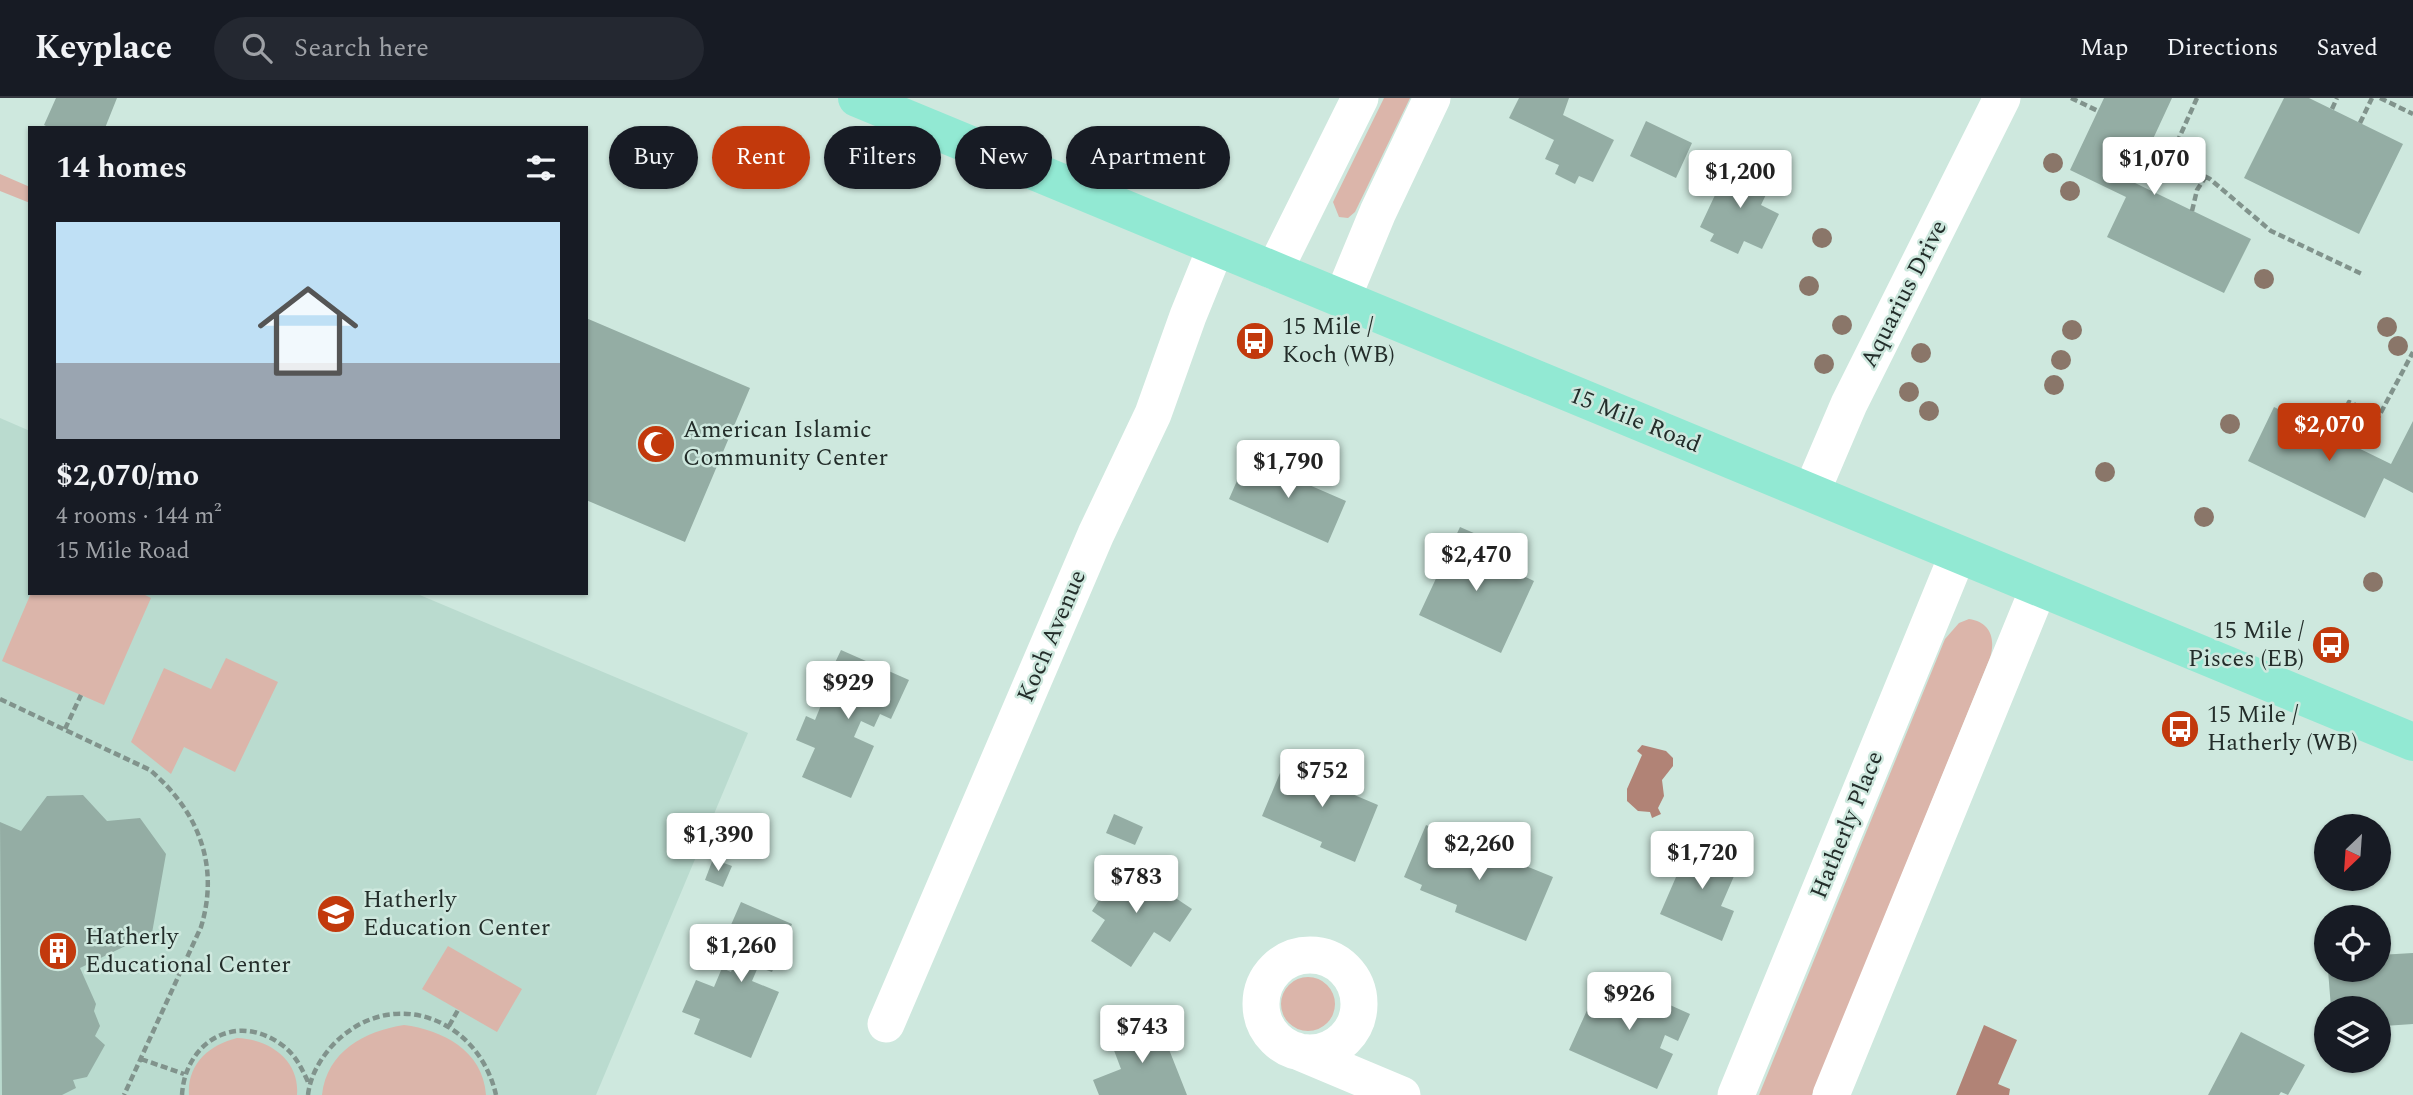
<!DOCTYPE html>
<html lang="en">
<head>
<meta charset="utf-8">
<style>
	body { margin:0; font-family:Spectral,serif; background:#242831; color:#f1f3f6; height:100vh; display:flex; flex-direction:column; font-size:26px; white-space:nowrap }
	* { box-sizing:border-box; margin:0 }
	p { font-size:23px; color:#9ea1a6 }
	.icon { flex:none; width:38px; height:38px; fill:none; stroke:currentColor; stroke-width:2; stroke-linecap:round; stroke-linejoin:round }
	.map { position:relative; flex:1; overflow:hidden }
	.panel { position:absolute; left:28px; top:28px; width:560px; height:469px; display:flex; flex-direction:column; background:#171b24; border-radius:0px; box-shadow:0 2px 5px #0004 }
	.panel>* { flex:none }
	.top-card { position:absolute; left:609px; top:28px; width:665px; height:63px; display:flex; gap:14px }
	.needle { width:46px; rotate:205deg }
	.controls { position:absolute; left:2314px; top:716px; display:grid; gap:14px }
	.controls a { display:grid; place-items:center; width:77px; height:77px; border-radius:50%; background:#171b24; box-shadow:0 2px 5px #0004; font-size:35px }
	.price { position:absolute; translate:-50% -60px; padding:0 16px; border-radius:7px; background:#fff; color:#222; font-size:23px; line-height:46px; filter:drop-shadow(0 2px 4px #0008) }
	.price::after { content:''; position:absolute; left:50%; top:42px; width:21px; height:16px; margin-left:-10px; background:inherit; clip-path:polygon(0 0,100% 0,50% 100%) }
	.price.selected { background:#c2390c; color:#fff }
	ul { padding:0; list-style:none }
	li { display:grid; align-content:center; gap:14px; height:371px; padding:0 28px }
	li span { display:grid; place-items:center; height:217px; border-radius:0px; color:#555 }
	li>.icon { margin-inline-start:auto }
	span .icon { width:126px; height:126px; fill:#fffc; stroke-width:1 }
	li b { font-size:30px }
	h2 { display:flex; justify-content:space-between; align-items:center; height:84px; padding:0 28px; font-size:30px }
	.tag { padding:0 24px; border-radius:32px; background:#171b24; box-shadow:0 2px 5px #0004; font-size:24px; line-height:63px }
	.tag.selected { background:#c2390c; color:#fff }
	header { display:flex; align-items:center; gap:42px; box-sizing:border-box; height:98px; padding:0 35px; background:#171b24; border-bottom:2px solid #363941 }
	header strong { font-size:33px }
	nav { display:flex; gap:38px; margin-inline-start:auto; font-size:24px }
	.search { width:490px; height:63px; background:#242831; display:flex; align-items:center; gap:18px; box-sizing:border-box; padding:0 24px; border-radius:38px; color:#9ea1a6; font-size:26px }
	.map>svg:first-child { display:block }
</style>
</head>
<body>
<header>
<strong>Keyplace</strong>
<div class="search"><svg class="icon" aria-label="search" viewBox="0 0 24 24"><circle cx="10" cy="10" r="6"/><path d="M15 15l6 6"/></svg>Search here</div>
<nav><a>Map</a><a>Directions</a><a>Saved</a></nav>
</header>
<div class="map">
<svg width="2413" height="997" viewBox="0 0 2413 997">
	<rect width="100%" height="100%" fill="#cee8de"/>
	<!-- built -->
	<path fill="#badbcf" d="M0 320 30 333V495H415L748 635 596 997H0Z"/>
	<!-- green -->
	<path fill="#dbb5aa" d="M1384 0H1410L1355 114 1348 120 1339 119 1333 104Z
		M0 76 30 89V105L0 93Z
		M31 495H141L151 500 104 607 2 563Z
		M1969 521C1990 524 1996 540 1990 560L1812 997H1759L1945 541 1959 525Z
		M226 560 278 584 235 674 184 649 171 676 131 644 164 570 211 591Z
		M448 848 522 891 497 934 422 891Z
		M1281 906a27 27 0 1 1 54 0a27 27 0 1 1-54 0Z
		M404 927C442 932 483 952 486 997H322C327 953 365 933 404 927Z
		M237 940C268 941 300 961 297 997H189C187 966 209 947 237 940Z"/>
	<!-- water -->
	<path fill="#b18376" d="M1642 647 1666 653 1673 660V668L1662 682 1664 698 1658 710 1661 716 1652 720 1650 714 1638 713 1627 703V691L1642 657 1637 653Z
		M1984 927 2017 942 1998 986 2010 991 2009 997H1956Z"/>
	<!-- building -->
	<path fill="#94ada4" d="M56 0H117L105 30H50L44 27Z
		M1519 0H1569L1563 17 1614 42 1593 84 1579 78 1575 86 1555 76 1559 67 1545 61 1554 42 1509 20Z
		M2104 0H2172L2133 84 2251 141 2224 195 2107 139 2126 99 2070 72Z
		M2284 0H2309L2403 46 2359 136 2244 80Z
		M1646 23 1692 45 1676 80 1630 58Z
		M1731 63 1773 82 1761 107 1779 116 1762 151 1744 143 1738 156 1710 143 1714 136 1700 129Z
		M586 220 750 290 685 444 586 402Z
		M2274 309 2391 366 2413 323V395L2384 380 2365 420 2248 363Z
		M1247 360 1346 403 1328 445 1229 401Z
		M1460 429 1492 443 1484 459 1534 483 1501 555 1419 517Z
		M841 552 909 582 891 621 880 616 874 629 861 623 854 639 874 648 851 700 802 679 815 650 796 642 806 618 815 622 828 590 824 588Z
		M1310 660 1351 677 1345 693 1378 707 1355 764 1320 749 1322 744 1262 718 1280 675 1300 683Z
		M83 697 107 723 140 720 166 756 152 835 80 870 96 906 94 913 100 928 95 938 105 947 87 979 73 982 76 990 62 997H2L0 724 21 733 47 698Z
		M1114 716 1143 729 1135 747 1106 735Z
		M1426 727 1553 779 1526 843 1455 814 1457 807 1420 792 1422 787 1404 779Z
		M1692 742 1741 762 1721 808 1734 813 1722 843 1660 816Z
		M713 761 732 768 723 789 705 782Z
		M1123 765 1192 811 1170 844 1154 834 1131 869 1091 843 1105 822 1092 813Z
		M741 804 792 826 772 874 758 869 752 883 779 894 751 960 694 936 700 921 682 914 696 882 714 889 722 870 731 874 737 860 720 852Z
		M2413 855V926L2384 928V919L2378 920V910H2331L2328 872H2378L2379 857Z
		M1603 877 1690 916 1678 943 1665 937 1660 950 1673 956 1657 991 1569 952Z
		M1157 921 1187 997H1099L1093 982 1121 971 1109 939Z
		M2241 934 2305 967 2288 997 2281 994 2279 997H2208Z"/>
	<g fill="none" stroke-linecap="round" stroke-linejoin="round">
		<!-- path -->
		<path stroke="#81938c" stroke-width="4.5" stroke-dasharray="7 3.5" stroke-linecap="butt" d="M2071 0 2098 13
			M2197 0 2170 60 2210 81 2271 133 2364 177
			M2380 0 2413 16
			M2332 11 2337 0
			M2360 25 2372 0
			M2192 113 2197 92 2206 78
			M2333 337 2349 304 2379 318 2413 254
			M0 601 150 672C198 713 220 767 201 829L124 997
			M65 631 81 597
			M449 928 458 912
			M141 961 184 976
			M182 997C185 944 236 913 282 947 296 957 302 971 309 986
			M308 997C310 979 319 963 331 949 388 886 478 918 496 997"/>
		<!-- minor -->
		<path stroke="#fff" stroke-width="37" d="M1274 173 1360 0
			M1342 201 1378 114 1432 0
			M1811 395 1849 306 2002 0
			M1261 906a49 49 0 1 1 98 0a49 49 0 1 1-98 0Z
			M886 926 1096 436 1153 316 1188 218 1216 149
			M1297 953 1402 997
			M1736 997 1958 456
			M1831 997 2039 489"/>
		<!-- major -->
		<path stroke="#92e9d3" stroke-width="38" d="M857 0 2413 644"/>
	</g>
	<!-- trees -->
	<g fill="#8a7669">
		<circle cx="2053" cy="65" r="10"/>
		<circle cx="2070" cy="93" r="10"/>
		<circle cx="1822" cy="140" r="10"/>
		<circle cx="2264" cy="181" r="10"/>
		<circle cx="1809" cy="188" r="10"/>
		<circle cx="1842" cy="227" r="10"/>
		<circle cx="2387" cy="229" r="10"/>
		<circle cx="2072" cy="232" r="10"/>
		<circle cx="2398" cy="248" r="10"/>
		<circle cx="1921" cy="255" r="10"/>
		<circle cx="2061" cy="262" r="10"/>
		<circle cx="1824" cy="266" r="10"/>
		<circle cx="2054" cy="287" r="10"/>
		<circle cx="1909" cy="294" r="10"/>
		<circle cx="1929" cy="313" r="10"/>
		<circle cx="2230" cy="326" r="10"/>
		<circle cx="2105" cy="374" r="10"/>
		<circle cx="2204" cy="419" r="10"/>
		<circle cx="2373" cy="484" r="10"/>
	</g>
	<!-- icons -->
	<defs>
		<g id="bus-disc" transform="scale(2.0125)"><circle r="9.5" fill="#c2390c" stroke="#cee8de"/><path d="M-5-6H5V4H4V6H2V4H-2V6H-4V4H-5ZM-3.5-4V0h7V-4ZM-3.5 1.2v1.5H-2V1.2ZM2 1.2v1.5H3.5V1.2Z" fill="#fff"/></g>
		<g id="mosque-disc" transform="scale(2.0125)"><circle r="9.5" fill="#c2390c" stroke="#cee8de"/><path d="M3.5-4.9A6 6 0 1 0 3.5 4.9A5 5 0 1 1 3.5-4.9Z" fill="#fff"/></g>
		<g id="school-disc" transform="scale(2.0125)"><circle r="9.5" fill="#c2390c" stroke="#cee8de"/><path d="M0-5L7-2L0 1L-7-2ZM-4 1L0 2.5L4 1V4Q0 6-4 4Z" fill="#fff"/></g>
		<g id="building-disc" transform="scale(2.0125)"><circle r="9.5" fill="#c2390c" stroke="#cee8de"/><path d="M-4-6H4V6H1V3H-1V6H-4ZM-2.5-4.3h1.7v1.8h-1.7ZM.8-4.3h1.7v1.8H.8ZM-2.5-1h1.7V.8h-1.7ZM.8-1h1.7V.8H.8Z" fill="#fff"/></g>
	</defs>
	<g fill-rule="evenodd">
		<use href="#bus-disc" x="1255" y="243"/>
		<use href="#mosque-disc" x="656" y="346"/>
		<use href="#bus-disc" x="2331" y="547"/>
		<use href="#bus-disc" x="2180" y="631"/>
		<use href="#school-disc" x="336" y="816"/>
		<use href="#building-disc" x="58" y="853"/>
	</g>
	<g text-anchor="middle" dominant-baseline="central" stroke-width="5" stroke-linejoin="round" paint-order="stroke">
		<!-- street labels -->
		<g font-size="24" fill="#232d2a" stroke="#cee8de">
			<text transform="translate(1904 196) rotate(-63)">Aquarius Drive</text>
			<text transform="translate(1635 322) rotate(22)">15 Mile Road</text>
			<text transform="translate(1052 538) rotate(-67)">Koch Avenue</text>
			<text transform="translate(1847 727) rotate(-68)">Hatherly Place</text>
		</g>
		<!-- poi labels -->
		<g font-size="24" fill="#232d2a" stroke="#cee8de" text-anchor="start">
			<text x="1282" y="229">15 Mile /<tspan x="1282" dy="28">Koch (WB)</tspan></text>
			<text x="683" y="332">American Islamic<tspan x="683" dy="28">Community Center</tspan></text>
			<text x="2304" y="533" text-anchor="end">15 Mile /<tspan x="2304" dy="28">Pisces (EB)</tspan></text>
			<text x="2207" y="617">15 Mile /<tspan x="2207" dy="28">Hatherly (WB)</tspan></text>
			<text x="363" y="802">Hatherly<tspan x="363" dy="28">Education Center</tspan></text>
			<text x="85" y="839">Hatherly<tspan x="85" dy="28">Educational Center</tspan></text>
		</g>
	</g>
</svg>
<div class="controls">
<a><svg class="needle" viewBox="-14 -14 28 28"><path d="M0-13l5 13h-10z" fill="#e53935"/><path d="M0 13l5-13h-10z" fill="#9ea1a6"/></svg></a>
<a><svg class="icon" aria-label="locate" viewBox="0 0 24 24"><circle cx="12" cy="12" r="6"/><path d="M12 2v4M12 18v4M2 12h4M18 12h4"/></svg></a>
<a><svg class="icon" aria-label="layers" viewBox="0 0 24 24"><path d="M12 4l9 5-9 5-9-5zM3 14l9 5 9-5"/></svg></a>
</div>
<b class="price" style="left:2154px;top:99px">$1,070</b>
<b class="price" style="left:1740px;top:112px">$1,200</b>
<b class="price selected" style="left:2329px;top:365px">$2,070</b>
<b class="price" style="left:1288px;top:402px">$1,790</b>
<b class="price" style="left:1476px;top:495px">$2,470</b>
<b class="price" style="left:848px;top:623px">$929</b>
<b class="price" style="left:1322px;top:711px">$752</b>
<b class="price" style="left:718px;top:775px">$1,390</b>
<b class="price" style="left:1479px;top:784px">$2,260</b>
<b class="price" style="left:1702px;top:793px">$1,720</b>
<b class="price" style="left:1136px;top:817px">$783</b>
<b class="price" style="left:741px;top:886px">$1,260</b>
<b class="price" style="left:1629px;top:934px">$926</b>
<b class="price" style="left:1142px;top:967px">$743</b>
<div class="top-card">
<a class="tag">Buy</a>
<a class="tag selected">Rent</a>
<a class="tag">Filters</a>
<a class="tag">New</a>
<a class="tag">Apartment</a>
</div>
<section class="panel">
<h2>14 homes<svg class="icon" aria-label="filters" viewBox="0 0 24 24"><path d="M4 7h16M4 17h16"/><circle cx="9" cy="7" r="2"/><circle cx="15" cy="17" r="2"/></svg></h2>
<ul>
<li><span style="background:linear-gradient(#bfe0f5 65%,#9aa5b1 0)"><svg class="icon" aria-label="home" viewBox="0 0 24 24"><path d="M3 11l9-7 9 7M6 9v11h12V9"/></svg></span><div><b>$2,070/mo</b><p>4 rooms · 144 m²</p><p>15 Mile Road</p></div></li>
</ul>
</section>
</div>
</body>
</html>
